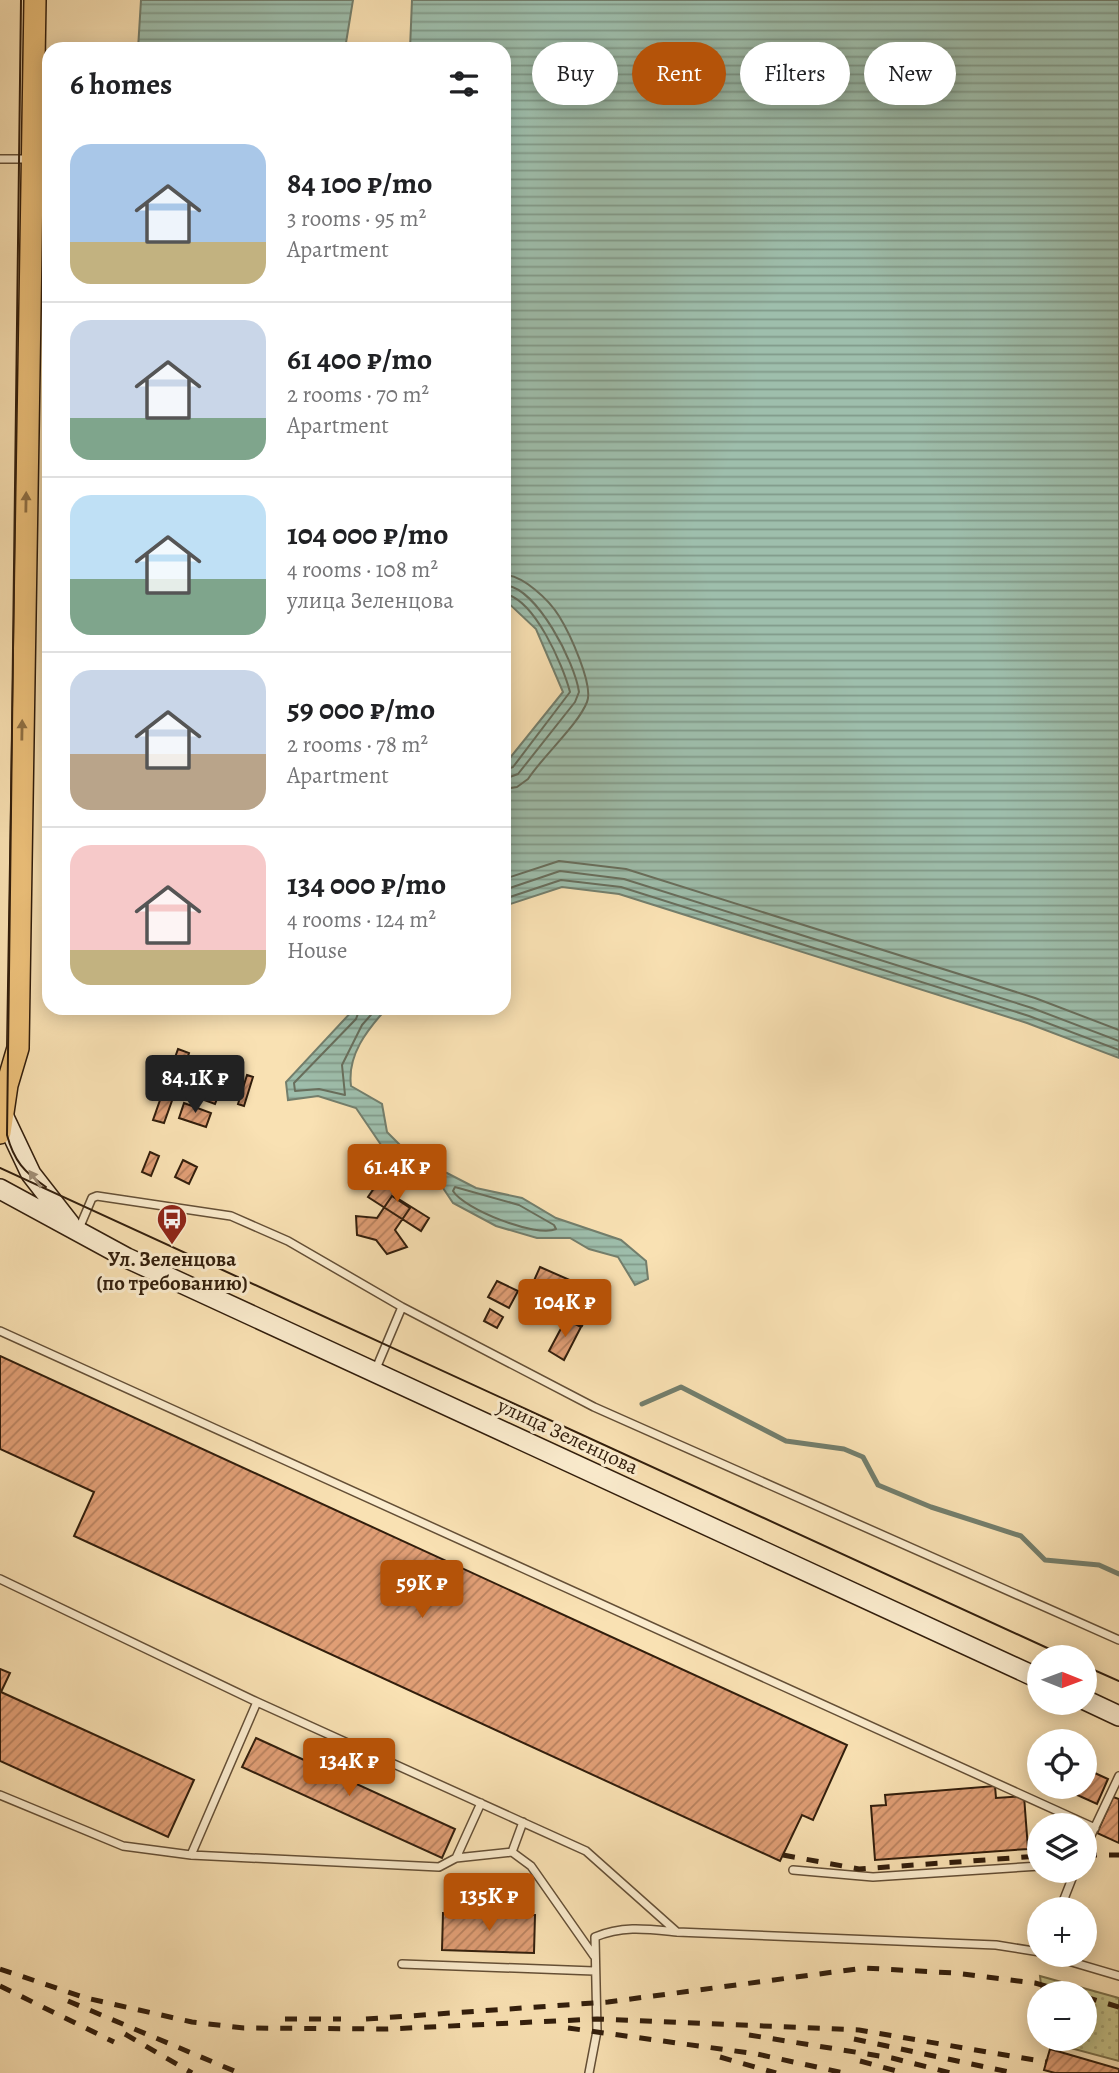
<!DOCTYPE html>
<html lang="en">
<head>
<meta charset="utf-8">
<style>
	body { margin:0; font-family:Alegreya,serif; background:#f6f6f6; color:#202124; height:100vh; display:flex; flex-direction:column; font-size:26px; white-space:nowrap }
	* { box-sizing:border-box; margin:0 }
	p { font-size:23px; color:#757577 }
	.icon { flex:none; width:38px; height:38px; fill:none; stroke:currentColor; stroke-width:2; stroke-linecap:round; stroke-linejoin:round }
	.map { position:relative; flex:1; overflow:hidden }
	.panel { position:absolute; left:42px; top:42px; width:469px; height:973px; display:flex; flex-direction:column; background:#fff; border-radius:21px; box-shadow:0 4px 18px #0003 }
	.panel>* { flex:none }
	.banner { position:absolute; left:532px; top:42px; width:481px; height:63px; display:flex; gap:14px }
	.needle { width:46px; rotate:91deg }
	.controls { position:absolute; left:1027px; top:1645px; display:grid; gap:14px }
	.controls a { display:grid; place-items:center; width:70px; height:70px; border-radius:50%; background:#fff; box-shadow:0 4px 18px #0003; font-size:35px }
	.price { position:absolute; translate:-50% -60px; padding:0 16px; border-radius:7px; background:#b45309; color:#fff; font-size:23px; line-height:46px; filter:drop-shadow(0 2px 4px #0008) }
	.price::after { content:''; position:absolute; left:50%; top:42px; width:21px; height:16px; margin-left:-10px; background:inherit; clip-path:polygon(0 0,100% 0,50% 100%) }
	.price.on { background:#222; color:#fff }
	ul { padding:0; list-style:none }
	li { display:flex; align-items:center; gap:21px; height:175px; padding:0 28px }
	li+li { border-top:2px solid #e0e0e0 }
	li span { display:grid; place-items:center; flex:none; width:196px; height:140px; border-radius:21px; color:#555 }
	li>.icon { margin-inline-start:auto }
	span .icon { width:84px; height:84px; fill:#fffc; stroke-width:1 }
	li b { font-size:30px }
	h2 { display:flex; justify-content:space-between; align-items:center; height:84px; padding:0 28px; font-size:30px }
	.tag { padding:0 24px; border-radius:32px; background:#fff; box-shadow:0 4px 18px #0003; font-size:24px; line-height:63px }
	.tag.on { background:#b45309; color:#fff }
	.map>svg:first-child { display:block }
</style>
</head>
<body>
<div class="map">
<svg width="1119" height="2073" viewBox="0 0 1119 2073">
	<defs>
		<pattern id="grass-dots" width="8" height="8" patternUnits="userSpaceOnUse" patternTransform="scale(1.75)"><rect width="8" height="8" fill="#c4c188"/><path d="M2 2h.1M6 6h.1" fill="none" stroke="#a9a574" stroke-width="1.8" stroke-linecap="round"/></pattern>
		<pattern id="water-rules" width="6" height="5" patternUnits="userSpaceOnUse" patternTransform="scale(1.75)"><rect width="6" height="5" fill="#9ebeac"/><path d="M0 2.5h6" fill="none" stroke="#819a8a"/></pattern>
		<pattern id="building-hatch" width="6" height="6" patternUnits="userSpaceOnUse" patternTransform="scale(1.75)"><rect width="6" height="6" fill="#e09e75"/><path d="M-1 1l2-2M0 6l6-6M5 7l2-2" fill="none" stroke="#b6805e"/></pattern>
	</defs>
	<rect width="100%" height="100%" fill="#f9e1b3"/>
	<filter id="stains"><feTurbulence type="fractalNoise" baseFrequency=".00286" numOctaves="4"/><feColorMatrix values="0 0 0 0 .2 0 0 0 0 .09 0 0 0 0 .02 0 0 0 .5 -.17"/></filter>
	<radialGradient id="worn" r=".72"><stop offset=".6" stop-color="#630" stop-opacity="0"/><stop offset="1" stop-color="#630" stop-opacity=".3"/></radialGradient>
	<!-- grass -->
	<path fill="url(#grass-dots)" stroke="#7b704a" stroke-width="2" d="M1040 1976 1119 1998V2061L1048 2042V2039H1085V1993H1042Z"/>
	<!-- water -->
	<path fill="url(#water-rules)" stroke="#737e6c" stroke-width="2" d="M141 0H353L345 49H138Z
		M412 0H1119V1058L1027 1023 619 894 562 887 504 906V769L509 759 563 692 536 629 504 599V49H410Z
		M355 1008H387C367 1030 347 1055 351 1086L382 1104 387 1132 423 1168 447 1173 476 1188 522 1198 556 1218 621 1240 646 1261 648 1279 635 1285 618 1257 589 1249 570 1238H537L496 1226 453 1203 439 1182 392 1161 356 1108 318 1096 288 1100 286 1082Z"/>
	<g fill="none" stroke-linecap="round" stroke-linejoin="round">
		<!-- shore -->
		<path stroke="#686e5c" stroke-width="2" d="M504 575C523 575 549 600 559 616 569 632 594 685 587 702 578 725 543 756 528 779L517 787 504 789
			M504 585C537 587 575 663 579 692L575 702 518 774 504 779
			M504 594C534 598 563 665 570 692L513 767 504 770
			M504 879 559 861 626 869 1035 998 1119 1030
			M504 890 560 871 624 879 1032 1008 1119 1041
			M504 899 561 880 621 887 1029 1016 1119 1050
			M360 1008 356 1019 294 1083 295 1091 319 1089 345 1095 342 1065 362 1025 377 1008
			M455 1187 519 1205 554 1225 556 1229C536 1238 464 1209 453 1191Z"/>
		<!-- stream -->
		<path stroke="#737e6c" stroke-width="5" d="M642 1404 681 1387 786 1441 844 1449 863 1457 878 1485 931 1507 1021 1536 1045 1560 1099 1565 1119 1574"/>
	</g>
	<!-- building -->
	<path fill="url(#building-hatch)" stroke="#321e0c" stroke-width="2" d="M178 1049 189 1053 164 1123 153 1120Z
		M215 1072 226 1076 215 1104 204 1100Z
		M247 1075 253 1077 244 1106 238 1104Z
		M192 1078 199 1080 192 1098 185 1096Z
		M184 1103 211 1113 206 1127 179 1118Z
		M150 1152 159 1156 151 1176 142 1172Z
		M183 1160 197 1167 189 1184 175 1177Z
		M381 1178 401 1191 397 1198 429 1218 421 1231 368 1197Z
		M392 1196 410 1208 395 1230 407 1247 387 1254 376 1240 357 1235 356 1216 377 1218Z
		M540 1267 597 1292 582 1326 525 1301Z
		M497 1281 518 1291 509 1308 488 1297Z
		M490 1309 503 1317 497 1328 484 1321Z
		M566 1319 581 1327 564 1360 549 1351Z
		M0 1356 847 1745 813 1820 802 1815 780 1861 74 1536 94 1492 0 1449Z
		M0 1669 10 1673 1 1692 194 1780 168 1837 0 1761Z
		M256 1738 455 1829 442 1858 242 1767Z
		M1086 1769 1108 1779 1097 1804 1075 1794 1079 1787H1085Z
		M995 1786 996 1798 1024 1796 1028 1849 875 1860 871 1806 886 1805 885 1795Z
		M1113 1797 1119 1799V1843L1097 1833Z
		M443 1913 535 1915 534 1953 442 1950Z
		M1050 2049 1119 2069V2073H1055L1044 2070Z"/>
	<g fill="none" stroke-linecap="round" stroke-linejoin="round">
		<!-- service casing -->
		<g stroke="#644f36" stroke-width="10">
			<path id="service" d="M0 159H29
				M78 1231 92 1198 97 1196 231 1216 288 1241 402 1307 594 1407 1119 1640
				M0 1331 1095 1828
				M375 1371 402 1307
				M0 1579 257 1702 586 1851 677 1932
				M0 1795 123 1846 191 1855 439 1867 456 1858 512 1852 531 1866 594 1956
				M1085 1848 1119 1776
				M512 1852 523 1822
				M191 1855 257 1702
				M456 1858 481 1803
				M793 1870 873 1877 1040 1866
				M1060 1909 1075 1871
				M1048 1955 1119 1976
				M402 1964 594 1971
				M589 2073 597 2031 595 1937C623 1925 648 1929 677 1932L996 1945 1040 1952"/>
		</g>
		<!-- secondary casing -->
		<g stroke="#321e0c" stroke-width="22">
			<path id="secondary" d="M3 1115 31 1174 70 1224
				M0 1189 127 1258 1040 1679
				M1085 1700 1119 1716"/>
		</g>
		<!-- primary casing -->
		<g stroke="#321e0c" stroke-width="24">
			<path id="primary" d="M0 1133 7 1085 18 1048 35 0"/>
		</g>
		<!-- service -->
		<use href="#service" stroke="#fbecce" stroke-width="7"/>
		<!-- secondary -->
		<use href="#secondary" stroke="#fbecce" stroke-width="19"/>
		<!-- primary -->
		<use href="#primary" stroke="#ecc07a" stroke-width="21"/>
		<!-- tram -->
		<path stroke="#321e0c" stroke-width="2" d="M21 0 7 1135C14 1161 24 1172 46 1187
			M0 1168 1067 1657
			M1085 1666 1119 1681"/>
		<!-- rail -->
		<path stroke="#321e0c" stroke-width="5" stroke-dasharray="12 12" stroke-linecap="butt" d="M783 1855 859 1869 1040 1856
			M1085 1855H1119
			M0 1969 86 1998 192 2022 244 2028 388 2029 597 2019 859 2030 1046 2062
			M0 1986 114 2042
			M1085 1997 1119 2007
			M68 2001 239 2073
			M285 2019H341
			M366 2019 608 2002 864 1968 954 1973 1035 1983 1071 1993
			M568 2028 757 2054 844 2073
			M125 2034 192 2073
			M749 2035 892 2058 951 2073
			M854 2039 1014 2073
			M720 2057 776 2073
			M860 2061 904 2073"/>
	</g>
	<!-- one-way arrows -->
	<defs><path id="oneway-solid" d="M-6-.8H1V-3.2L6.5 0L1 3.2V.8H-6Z" transform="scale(1.75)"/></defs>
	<g fill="#8f6f43">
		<use href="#oneway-solid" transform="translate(26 502) rotate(-89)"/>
		<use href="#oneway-solid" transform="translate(22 730) rotate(-89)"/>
	</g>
	<use fill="#a18f77" href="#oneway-solid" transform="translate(35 1179) rotate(-125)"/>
	<!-- icons -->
	<defs>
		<g id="bus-pin" transform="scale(1.575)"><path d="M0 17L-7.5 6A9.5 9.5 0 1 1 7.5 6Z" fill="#8f2418" stroke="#fbecce"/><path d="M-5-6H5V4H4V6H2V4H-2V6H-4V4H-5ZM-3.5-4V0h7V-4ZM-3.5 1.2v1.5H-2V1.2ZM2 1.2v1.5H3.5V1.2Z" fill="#fff"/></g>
	</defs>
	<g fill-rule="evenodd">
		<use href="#bus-pin" x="172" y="1219"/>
	</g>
	<g text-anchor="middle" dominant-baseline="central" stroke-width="6" stroke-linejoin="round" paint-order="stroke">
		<!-- poi labels -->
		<g font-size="21" font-weight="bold" fill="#321e0c" stroke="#fbecce">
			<text x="172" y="1259">Ул. Зеленцова<tspan x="172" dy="24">(по требованию)</tspan></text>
		</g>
		<!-- street labels -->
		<g font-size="21" fill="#321e0c" stroke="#fbecce">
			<text transform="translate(568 1436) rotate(25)">улица Зеленцова</text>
		</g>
	</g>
	<rect width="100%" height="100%" filter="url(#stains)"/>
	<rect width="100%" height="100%" fill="url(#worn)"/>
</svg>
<div class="controls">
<a><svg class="needle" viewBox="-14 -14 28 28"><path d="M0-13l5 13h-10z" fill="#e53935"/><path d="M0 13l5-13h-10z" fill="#757577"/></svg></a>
<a><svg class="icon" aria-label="locate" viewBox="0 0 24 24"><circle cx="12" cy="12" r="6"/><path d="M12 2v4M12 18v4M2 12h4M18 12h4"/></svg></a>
<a><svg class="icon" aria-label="layers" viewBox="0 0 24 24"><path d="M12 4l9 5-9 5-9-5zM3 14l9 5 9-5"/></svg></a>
<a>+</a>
<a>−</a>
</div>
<b class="price on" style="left:195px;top:1115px">84.1K ₽</b>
<b class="price" style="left:397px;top:1204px">61.4K ₽</b>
<b class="price" style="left:565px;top:1339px">104K ₽</b>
<b class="price" style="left:422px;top:1620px">59K ₽</b>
<b class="price" style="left:349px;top:1798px">134K ₽</b>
<b class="price" style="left:489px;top:1933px">135K ₽</b>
<div class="banner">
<a class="tag">Buy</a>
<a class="tag on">Rent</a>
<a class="tag">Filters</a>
<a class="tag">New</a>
</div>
<section class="panel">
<h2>6 homes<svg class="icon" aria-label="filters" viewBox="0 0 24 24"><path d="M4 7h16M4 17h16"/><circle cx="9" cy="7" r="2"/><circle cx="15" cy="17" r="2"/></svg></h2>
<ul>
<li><span style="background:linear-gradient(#a9c7e8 70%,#c2b280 0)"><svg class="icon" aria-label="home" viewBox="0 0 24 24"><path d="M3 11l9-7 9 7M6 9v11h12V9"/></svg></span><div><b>84 100 ₽/mo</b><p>3 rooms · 95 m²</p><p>Apartment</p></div></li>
<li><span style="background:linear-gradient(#c9d6e8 70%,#7fa58c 0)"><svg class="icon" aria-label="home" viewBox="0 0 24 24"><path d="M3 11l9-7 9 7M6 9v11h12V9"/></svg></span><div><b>61 400 ₽/mo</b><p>2 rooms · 70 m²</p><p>Apartment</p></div></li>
<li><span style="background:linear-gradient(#bfe0f5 60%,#7fa58c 0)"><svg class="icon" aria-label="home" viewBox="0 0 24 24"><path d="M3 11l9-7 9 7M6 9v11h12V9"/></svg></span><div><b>104 000 ₽/mo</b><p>4 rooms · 108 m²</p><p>улица Зеленцова</p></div></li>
<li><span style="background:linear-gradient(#c9d6e8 60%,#b9a48a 0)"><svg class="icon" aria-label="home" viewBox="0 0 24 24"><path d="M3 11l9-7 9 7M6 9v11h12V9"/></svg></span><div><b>59 000 ₽/mo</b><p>2 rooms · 78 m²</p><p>Apartment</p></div></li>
<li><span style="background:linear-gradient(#f6c9c9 75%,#c2b280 0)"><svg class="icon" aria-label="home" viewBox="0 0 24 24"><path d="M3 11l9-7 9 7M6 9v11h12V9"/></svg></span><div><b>134 000 ₽/mo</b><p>4 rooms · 124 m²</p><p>House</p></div></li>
</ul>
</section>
</div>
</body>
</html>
